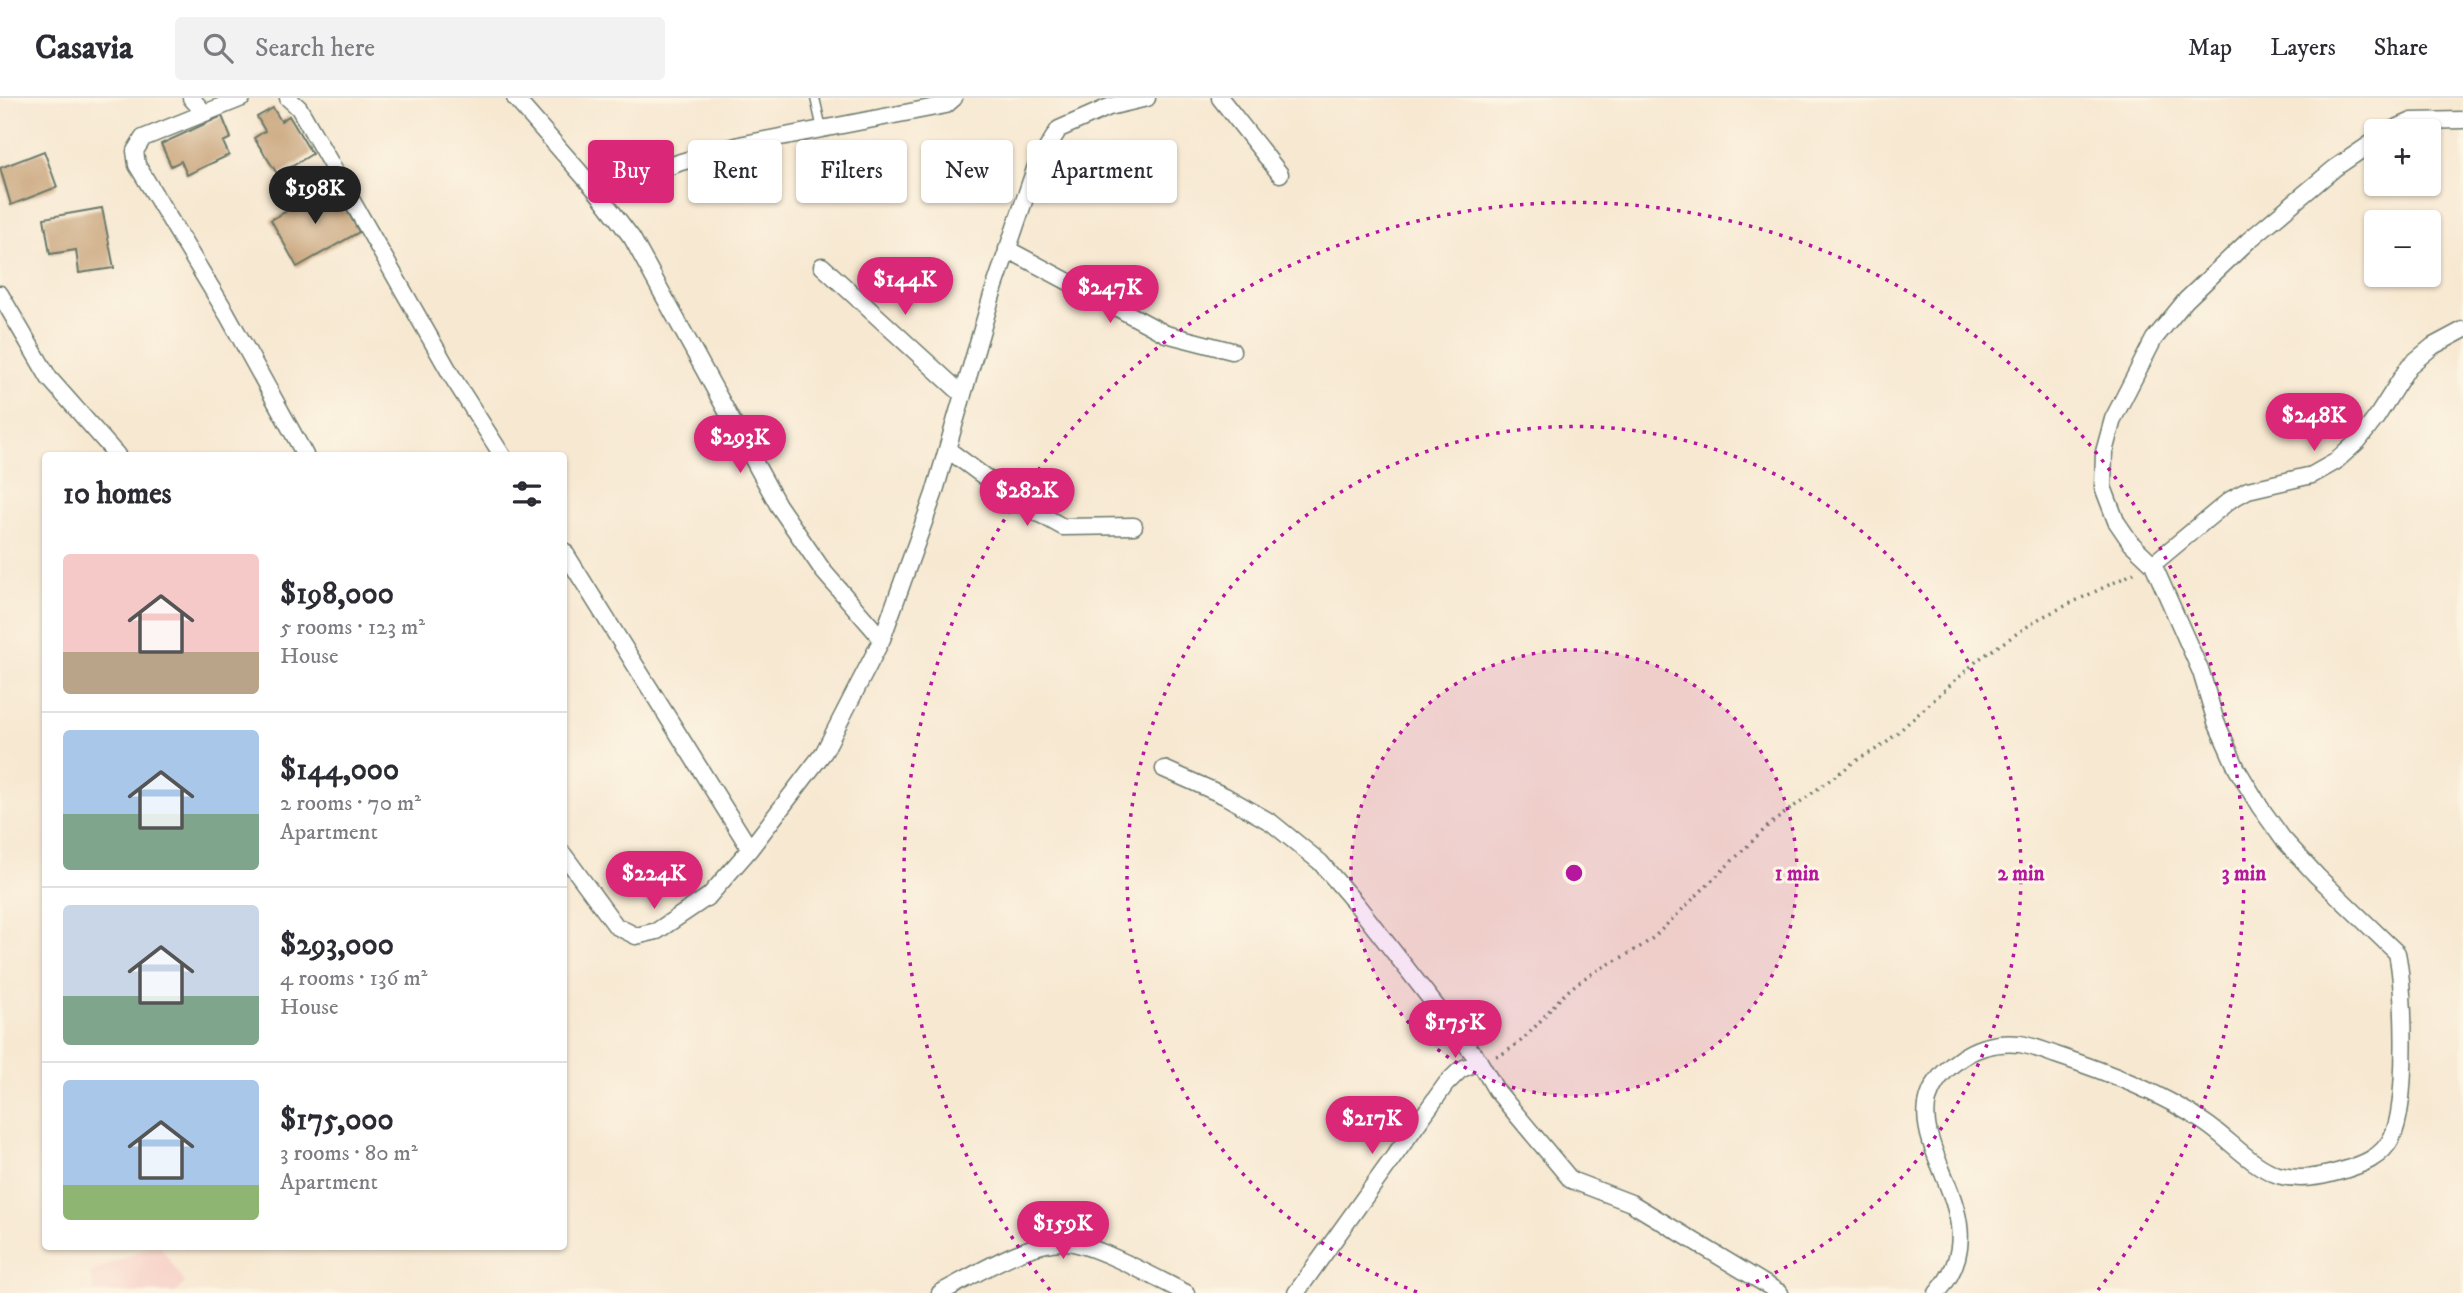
<!DOCTYPE html>
<html lang="en">
<head>
<meta charset="utf-8">
<style>
	body { margin:0; font-family:"IM FELL DW Pica",serif; background:#f2f2f3; color:#2b2b33; height:100vh; display:flex; flex-direction:column; font-size:26px; white-space:nowrap }
	* { box-sizing:border-box; margin:0 }
	p { font-size:23px; color:#7c7c81 }
	.icon { flex:none; width:38px; height:38px; fill:none; stroke:currentColor; stroke-width:2; stroke-linecap:round; stroke-linejoin:round }
	.map { position:relative; flex:1; overflow:hidden }
	.details { position:absolute; left:42px; top:354px; width:525px; height:798px; display:flex; flex-direction:column; background:#fff; border-radius:7px; box-shadow:0 2px 5px #0004 }
	.details>* { flex:none }
	.top-card { position:absolute; left:588px; top:42px; width:665px; height:63px; display:flex; gap:14px }
	.buttons { position:absolute; left:2364px; top:21px; display:grid; gap:14px }
	.buttons a { display:grid; place-items:center; width:77px; height:77px; border-radius:7px; background:#fff; box-shadow:0 2px 5px #0004; font-size:35px }
	.price { position:absolute; translate:-50% -60px; padding:0 16px; border-radius:24px; background:#db2777; color:#fff; font-size:23px; line-height:46px; filter:drop-shadow(0 2px 4px #0008) }
	.price::after { content:''; position:absolute; left:50%; top:42px; width:21px; height:16px; margin-left:-10px; background:inherit; clip-path:polygon(0 0,100% 0,50% 100%) }
	.price.on { background:#222; color:#fff }
	ul { padding:0; list-style:none }
	li { display:flex; align-items:center; gap:21px; height:175px; padding:0 21px }
	li+li { border-top:2px solid #e1e1e2 }
	li span { display:grid; place-items:center; flex:none; width:196px; height:140px; border-radius:7px; color:#555 }
	li>.icon { margin-inline-start:auto }
	span .icon { width:84px; height:84px; fill:#fffc; stroke-width:1 }
	li b { font-size:30px }
	h2 { display:flex; justify-content:space-between; align-items:center; height:84px; padding:0 21px; font-size:30px }
	.pill { padding:0 24px; border-radius:7px; background:#fff; box-shadow:0 2px 5px #0004; font-size:24px; line-height:63px }
	.pill.on { background:#db2777; color:#fff }
	header { display:flex; align-items:center; gap:42px; box-sizing:border-box; height:98px; padding:0 35px; background:#fff; border-bottom:2px solid #e1e1e2 }
	header strong { font-size:33px }
	nav { display:flex; gap:38px; margin-inline-start:auto; font-size:24px }
	.search { width:490px; height:63px; background:#f2f2f3; display:flex; align-items:center; gap:18px; box-sizing:border-box; padding:0 24px; border-radius:7px; color:#7c7c81; font-size:26px }
	.map>svg:first-child { display:block }
</style>
</head>
<body>
<header>
<strong>Casavia</strong>
<div class="search"><svg class="icon" aria-label="search" viewBox="0 0 24 24"><circle cx="10" cy="10" r="6"/><path d="M15 15l6 6"/></svg>Search here</div>
<nav><a>Map</a><a>Layers</a><a>Share</a></nav>
</header>
<div class="map">
<svg width="2463" height="1195" viewBox="0 0 2463 1195">
	<rect width="100%" height="100%" fill="#fcf5e5"/>
	<filter id="ink" filterUnits="userSpaceOnUse"><feTurbulence type="fractalNoise" baseFrequency=".0143" numOctaves="2"/><feDisplacementMap in="SourceGraphic" scale="14" xChannelSelector="R" yChannelSelector="G"/><feConvolveMatrix kernelMatrix="1 2 1 2 8 2 1 2 1" color-interpolation-filters="sRGB"/></filter>
	<filter id="wash" filterUnits="userSpaceOnUse"><feTurbulence type="fractalNoise" baseFrequency=".00686" numOctaves="4" result="noise"/><feDisplacementMap in="SourceGraphic" scale="28" xChannelSelector="R" yChannelSelector="G"/><feGaussianBlur stdDeviation="1.57" result="paint"/><feColorMatrix in="noise" values="0 0 0 0 0 0 0 0 0 0 0 0 0 0 0 0 0 1.4 0 .05"/><feComposite in="paint" operator="in"/></filter>
	<g filter="url(#wash)">
		<rect width="100%" height="100%" fill="#f7e8d1"/>
		<!-- built -->
		<path fill="#f7d1c8" d="M150 1148H160L185 1185 176 1195H95L90 1175Z"/>
		<g id="blocks">
			<!-- building -->
			<path fill="#c6a076" d="M273 10 281 23 289 18 312 56 278 77 254 40 265 33 257 19Z
				M222 18 231 40 223 44 229 57 187 77 181 63 171 68 161 46Z
				M44 53 57 89 11 107 0 70Z
				M333 87 359 134 297 169 271 122Z
				M102 110 114 170 79 175 76 152 50 156 44 120Z"/>
		</g>
	</g>
	<g filter="url(#ink)">
		<use href="#blocks" fill-opacity="0" stroke="#6b796b" stroke-width="2"/>
		<g fill="none" stroke-linecap="round" stroke-linejoin="round">
			<!-- lane casing -->
			<g stroke="#6b796b" stroke-width="11">
				<path id="lane" d="M815 0 822 31"/>
			</g>
			<!-- street casing -->
			<g stroke="#6b796b" stroke-width="19">
				<path id="street" d="M191 0 203 13
					M242 0 143 40 135 53 137 67 227 216 305 357
					M288 0 299 10 453 280 502 357
					M515 0 598 95 632 140 778 407 824 474 882 541 824 654 750 751 709 798 657 833 636 838 616 828 564 757
					M1220 0 1280 76
					M2389 33 2412 23 2463 22
					M598 95 681 64 744 46 946 7 954 0
					M1007 151 1166 236 1232 253
					M822 168 963 297
					M0 196 49 280 117 357
					M947 351 1020 405 1063 429 1134 428
					M564 453 750 751
					M2153 466 2230 402 2248 392 2312 377 2335 364 2358 343 2376 320 2409 268 2433 248 2463 232
					M882 541 934 396 992 197 1036 68 1059 31 1109 9 1147 0
					M1164 671 1225 698 1272 725 1320 764 1357 807 1479 963 1496 992 1571 1082 1631 1105 1780 1195
					M940 1195C973 1178 1029 1142 1066 1144 1092 1145 1160 1182 1186 1195
					M1296 1195 1446 986 1460 972 1479 963
					M1937 1195C2014 1108 1863 1028 1960 961 1978 948 1999 944 2020 946 2032 948 2045 953 2056 957 2107 974 2160 994 2205 1025 2229 1041 2251 1068 2278 1077 2299 1083 2320 1079 2341 1073 2361 1067 2382 1060 2392 1039 2408 1008 2405 891 2397 855L2317 778 2283 741 2260 709 2237 671 2216 624 2201 574 2153 466 2131 445 2116 423 2103 389 2104 354 2113 321 2154 241 2186 202 2248 143 2335 70 2376 42"/>
			</g>
			<!-- path -->
			<path stroke="#6b796b" stroke-width="3.5" stroke-dasharray="2 5" stroke-linecap="butt" d="M1496 958C1525 949 1546 912 1568 893 1594 869 1629 860 1655 838L1769 727 1854 664 1885 646 1979 561 2040 520 2138 473"/>
			<!-- lane -->
			<use href="#lane" stroke="#fff" stroke-width="8"/>
			<!-- street -->
			<use href="#street" stroke="#fff" stroke-width="16"/>
		</g>
	</g>
	<!-- distance rings -->
	<circle cx="1574" cy="775" r="223" fill="#b5179e" fill-opacity=".12"/>
	<g fill="none" stroke="#b5179e" stroke-width="3.5" stroke-dasharray="3.5 7">
		<circle cx="1574" cy="775" r="223"/>
		<path d="M1417 1194A447 447 0 1 1 1731 1194"/>
		<path d="M1050 1192A670 670 0 1 1 2098 1192"/>
	</g>
	<circle cx="1574" cy="775" r="10" fill="#b5179e" stroke="#fcf5e5" stroke-width="3.5"/>
	<g font-size="21" text-anchor="middle" font-weight="bold" fill="#b5179e" stroke="#fcf5e5" stroke-width="6" stroke-linejoin="round" paint-order="stroke">
		<text x="1797" y="782">1 min</text>
		<text x="2021" y="782">2 min</text>
		<text x="2244" y="782">3 min</text>
	</g>
</svg>
<div class="buttons">
<a>+</a>
<a>−</a>
</div>
<b class="price on" style="left:315px;top:128px">$198K</b>
<b class="price" style="left:905px;top:219px">$144K</b>
<b class="price" style="left:1110px;top:227px">$247K</b>
<b class="price" style="left:2314px;top:355px">$248K</b>
<b class="price" style="left:740px;top:377px">$293K</b>
<b class="price" style="left:1027px;top:430px">$282K</b>
<b class="price" style="left:654px;top:813px">$224K</b>
<b class="price" style="left:1455px;top:962px">$175K</b>
<b class="price" style="left:1372px;top:1058px">$217K</b>
<b class="price" style="left:1063px;top:1163px">$159K</b>
<div class="top-card">
<a class="pill on">Buy</a>
<a class="pill">Rent</a>
<a class="pill">Filters</a>
<a class="pill">New</a>
<a class="pill">Apartment</a>
</div>
<section class="details">
<h2>10 homes<svg class="icon" aria-label="filters" viewBox="0 0 24 24"><path d="M4 7h16M4 17h16"/><circle cx="9" cy="7" r="2"/><circle cx="15" cy="17" r="2"/></svg></h2>
<ul>
<li><span style="background:linear-gradient(#f6c9c9 70%,#b9a48a 0)"><svg class="icon" aria-label="home" viewBox="0 0 24 24"><path d="M3 11l9-7 9 7M6 9v11h12V9"/></svg></span><div><b>$198,000</b><p>5 rooms · 123 m²</p><p>House</p></div></li>
<li><span style="background:linear-gradient(#a9c7e8 60%,#7fa58c 0)"><svg class="icon" aria-label="home" viewBox="0 0 24 24"><path d="M3 11l9-7 9 7M6 9v11h12V9"/></svg></span><div><b>$144,000</b><p>2 rooms · 70 m²</p><p>Apartment</p></div></li>
<li><span style="background:linear-gradient(#c9d6e8 65%,#7fa58c 0)"><svg class="icon" aria-label="home" viewBox="0 0 24 24"><path d="M3 11l9-7 9 7M6 9v11h12V9"/></svg></span><div><b>$293,000</b><p>4 rooms · 136 m²</p><p>House</p></div></li>
<li><span style="background:linear-gradient(#a9c7e8 75%,#8fb573 0)"><svg class="icon" aria-label="home" viewBox="0 0 24 24"><path d="M3 11l9-7 9 7M6 9v11h12V9"/></svg></span><div><b>$175,000</b><p>3 rooms · 80 m²</p><p>Apartment</p></div></li>
</ul>
</section>
</div>
</body>
</html>
